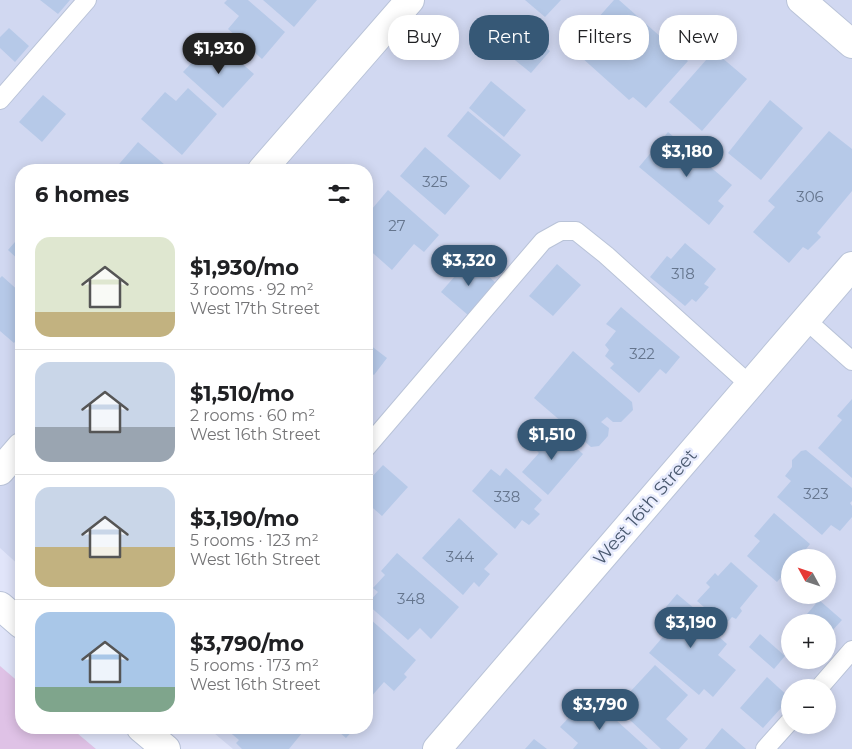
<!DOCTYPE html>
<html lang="en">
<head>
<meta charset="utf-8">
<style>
	body { margin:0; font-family:Montserrat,sans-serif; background:#f2f2f2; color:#202124; height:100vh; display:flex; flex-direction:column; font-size:19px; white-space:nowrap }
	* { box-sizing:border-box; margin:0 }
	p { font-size:16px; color:#757577 }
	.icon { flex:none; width:28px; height:28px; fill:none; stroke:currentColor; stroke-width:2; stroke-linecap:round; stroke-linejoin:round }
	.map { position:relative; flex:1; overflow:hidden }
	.details { position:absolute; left:15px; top:164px; width:358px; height:570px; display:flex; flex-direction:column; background:#fff; border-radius:20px; box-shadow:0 2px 12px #0003 }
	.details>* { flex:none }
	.banner { position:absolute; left:388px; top:15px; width:389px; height:45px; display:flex; gap:10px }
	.needle { width:32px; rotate:310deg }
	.fabs { position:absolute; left:781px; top:549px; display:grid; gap:10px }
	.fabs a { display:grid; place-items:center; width:55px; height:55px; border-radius:50%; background:#fff; box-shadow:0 2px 12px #0003; font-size:25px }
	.price { position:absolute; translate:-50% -42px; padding:0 11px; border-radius:18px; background:#365876; color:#fff; font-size:16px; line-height:32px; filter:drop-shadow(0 1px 2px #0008) }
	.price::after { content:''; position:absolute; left:50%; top:30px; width:15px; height:11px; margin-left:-8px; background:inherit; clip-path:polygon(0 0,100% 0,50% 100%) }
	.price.active { background:#222; color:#fff }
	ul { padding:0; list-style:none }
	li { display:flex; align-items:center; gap:15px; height:125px; padding:0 20px }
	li+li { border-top:1px solid #e0e0e0 }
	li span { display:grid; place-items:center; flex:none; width:140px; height:100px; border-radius:15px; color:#555 }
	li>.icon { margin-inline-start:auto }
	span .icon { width:60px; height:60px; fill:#fffc; stroke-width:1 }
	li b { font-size:21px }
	h2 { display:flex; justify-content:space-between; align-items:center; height:60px; padding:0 20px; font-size:21px }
	.tag { padding:0 18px; border-radius:20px; background:#fff; box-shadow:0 2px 12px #0003; font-size:18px; line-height:45px }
	.tag.active { background:#365876; color:#fff }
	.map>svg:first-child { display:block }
</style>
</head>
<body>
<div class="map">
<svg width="852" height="749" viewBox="0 0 852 749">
	<rect width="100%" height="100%" fill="#e1e5fa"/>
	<!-- residential -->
	<path fill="#d1d8f1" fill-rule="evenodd" d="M0 0H852V749H233L208 728H366V170H21V567L0 548ZM790 558H828V595H790ZM790 622H828V660H790ZM790 688H828V725H790Z"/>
	<!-- green -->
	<path fill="#dfc2e6" d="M0 666 21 684V728H71L96 749H0Z"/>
	<!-- building -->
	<path fill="#b6c9e8" d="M40 0H70L58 14Z
		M227 0H248L285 32 262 59 228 29 239 16 224 3Z
		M263 0H317L294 27Z
		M525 0H561L545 17Z
		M614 0H619L688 61 646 108 633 97 629 100 571 48Z
		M519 26 550 51 531 73 500 48Z
		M9 28 29 46 15 62 0 48V37Z
		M222 46 254 74 223 108 183 72 200 54 203 57 208 53 213 56Z
		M714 51 747 79 702 131 669 102Z
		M491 81 526 110 504 137 469 108Z
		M188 88 217 114 182 155 141 119 165 92 176 101Z
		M43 95 66 114 42 142 19 122Z
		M770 100 803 128 761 180 728 153Z
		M468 111 521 155 500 180 447 136Z
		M829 131 852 149V191L817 233 821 237 808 250 803 247 789 263 753 232 775 207 768 201Z
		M668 132 732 185 718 201 724 206 709 225 639 167Z
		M138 142 171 170H114Z
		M425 147 470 186 445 215 400 176Z
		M388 190 439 235 424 252 414 244 392 270 366 247V216Z
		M21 235V262L8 250Z
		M685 243 716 269 704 284 709 287 696 302 692 299 685 306 650 277 667 256 671 259Z
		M470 259 496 283 468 315 441 292Z
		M557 264 581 285 553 316 529 296Z
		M2 276 21 293V334L14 343 0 331V278Z
		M621 307 680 357 666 374 660 369 639 393 610 368 614 364 605 356 609 350 605 345 616 331 606 324Z
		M366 342 387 358 374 375 366 369Z
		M573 351 632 402 633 410 621 422H613L607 417 601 422 609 428 608 436 599 446 591 447 534 398Z
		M852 399V478L818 448 842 420 837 416Z
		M553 428 583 454 548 495 522 472 539 453 535 449Z
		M806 450 852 488V501L850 503 852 506V517L840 531 831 525 822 535 777 497 791 481 785 476 792 467V460L801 451Z
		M383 465 408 487 382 516 366 502V483Z
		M506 468 542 500 534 509 540 514 529 525 522 520 515 529 472 491 491 469 500 476Z
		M774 513 810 544 799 558H790V567L777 582 747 556 760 541 754 536Z
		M459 518 498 554 484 569 490 574 479 587 474 582 463 595 422 558Z
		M397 553 459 607 431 639 420 628 408 640 367 604 378 592 373 588 385 575 381 571Z
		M731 562 758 586 740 608 742 611 736 619 732 617 725 625 697 601 710 587 706 583 715 573 718 576Z
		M677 594 701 614 698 618 727 644 718 655 736 670 713 697 704 689 699 695 649 653 668 631 655 620Z
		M819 600 842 620 830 633 828 631V622H818L807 614Z
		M369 618 416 660 404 674 407 677 394 691 384 682 370 698 366 694V621Z
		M760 634 785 656 774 669 749 647Z
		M655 665 688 695 666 719 688 739 679 749H661L616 707Z
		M767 677 790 698 763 728 740 708Z
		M595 701 648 749H573L578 743 560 727 573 713 580 719Z
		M228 728H295L302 733 289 749H242L236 743 239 740 227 730Z
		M334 728H355L346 738Z
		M722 728 746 749H705Z
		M534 739 547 749H525Z"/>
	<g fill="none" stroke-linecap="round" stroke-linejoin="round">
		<!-- service casing -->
		<g stroke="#b9c3d8" stroke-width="20">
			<path id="service" d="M0 100 87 0
				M806 320 852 361
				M366 448 543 241 561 231H576L606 255 750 385
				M819 688 852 650
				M765 749 790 721"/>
		</g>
		<!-- minor casing -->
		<g stroke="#b9c3d8" stroke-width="30">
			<path id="minor" d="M801 0 852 44
				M262 170 410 0
				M0 471 21 447
				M0 606 21 624
				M141 728 166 749
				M437 749 852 266"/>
		</g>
		<!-- service -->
		<use href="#service" stroke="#fff" stroke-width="18"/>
		<!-- minor -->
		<use href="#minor" stroke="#fff" stroke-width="28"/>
	</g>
	<g text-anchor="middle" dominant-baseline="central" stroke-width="5" stroke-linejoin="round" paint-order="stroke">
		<!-- number labels -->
		<g font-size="15" fill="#65758d">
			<text x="435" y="181">325</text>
			<text x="810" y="196">306</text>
			<text x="397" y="225">27</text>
			<text x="683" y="273">318</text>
			<text x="642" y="353">322</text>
			<text x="816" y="493">323</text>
			<text x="507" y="496">338</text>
			<text x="460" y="556">344</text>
			<text x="411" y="598">348</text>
		</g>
		<!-- street labels -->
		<g font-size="18" fill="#4a596f" stroke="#e7ebfd">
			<text transform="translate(645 507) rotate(-49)">West 16th Street</text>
		</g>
	</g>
</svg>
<div class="fabs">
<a><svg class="needle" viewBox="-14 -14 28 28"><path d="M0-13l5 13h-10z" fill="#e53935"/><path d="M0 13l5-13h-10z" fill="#757577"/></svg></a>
<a>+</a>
<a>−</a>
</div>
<b class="price active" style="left:219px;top:75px">$1,930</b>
<b class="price" style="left:687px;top:178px">$3,180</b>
<b class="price" style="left:469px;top:287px">$3,320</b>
<b class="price" style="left:552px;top:461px">$1,510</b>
<b class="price" style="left:691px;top:649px">$3,190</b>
<b class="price" style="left:600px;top:731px">$3,790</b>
<div class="banner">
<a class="tag">Buy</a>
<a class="tag active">Rent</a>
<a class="tag">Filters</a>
<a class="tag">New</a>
</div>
<section class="details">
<h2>6 homes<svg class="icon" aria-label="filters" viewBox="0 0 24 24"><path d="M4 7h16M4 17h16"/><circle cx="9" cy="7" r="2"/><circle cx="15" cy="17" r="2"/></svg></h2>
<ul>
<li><span style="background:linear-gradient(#dfe7d0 75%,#c2b280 0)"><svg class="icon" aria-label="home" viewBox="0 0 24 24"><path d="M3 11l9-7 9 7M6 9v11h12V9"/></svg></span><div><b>$1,930/mo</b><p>3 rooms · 92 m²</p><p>West 17th Street</p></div></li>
<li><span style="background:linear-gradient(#c9d6e8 65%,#9aa5b1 0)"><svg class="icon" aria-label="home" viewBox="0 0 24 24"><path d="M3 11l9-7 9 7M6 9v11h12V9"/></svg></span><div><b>$1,510/mo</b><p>2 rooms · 60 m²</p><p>West 16th Street</p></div></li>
<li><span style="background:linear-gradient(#c9d6e8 60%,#c2b280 0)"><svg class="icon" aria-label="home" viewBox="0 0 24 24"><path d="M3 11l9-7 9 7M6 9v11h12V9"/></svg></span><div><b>$3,190/mo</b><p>5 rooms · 123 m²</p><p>West 16th Street</p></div></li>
<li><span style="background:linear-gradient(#a9c7e8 75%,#7fa58c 0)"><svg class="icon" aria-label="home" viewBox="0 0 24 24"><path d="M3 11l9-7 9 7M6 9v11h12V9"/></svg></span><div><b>$3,790/mo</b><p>5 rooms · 173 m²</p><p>West 16th Street</p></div></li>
</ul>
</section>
</div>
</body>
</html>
